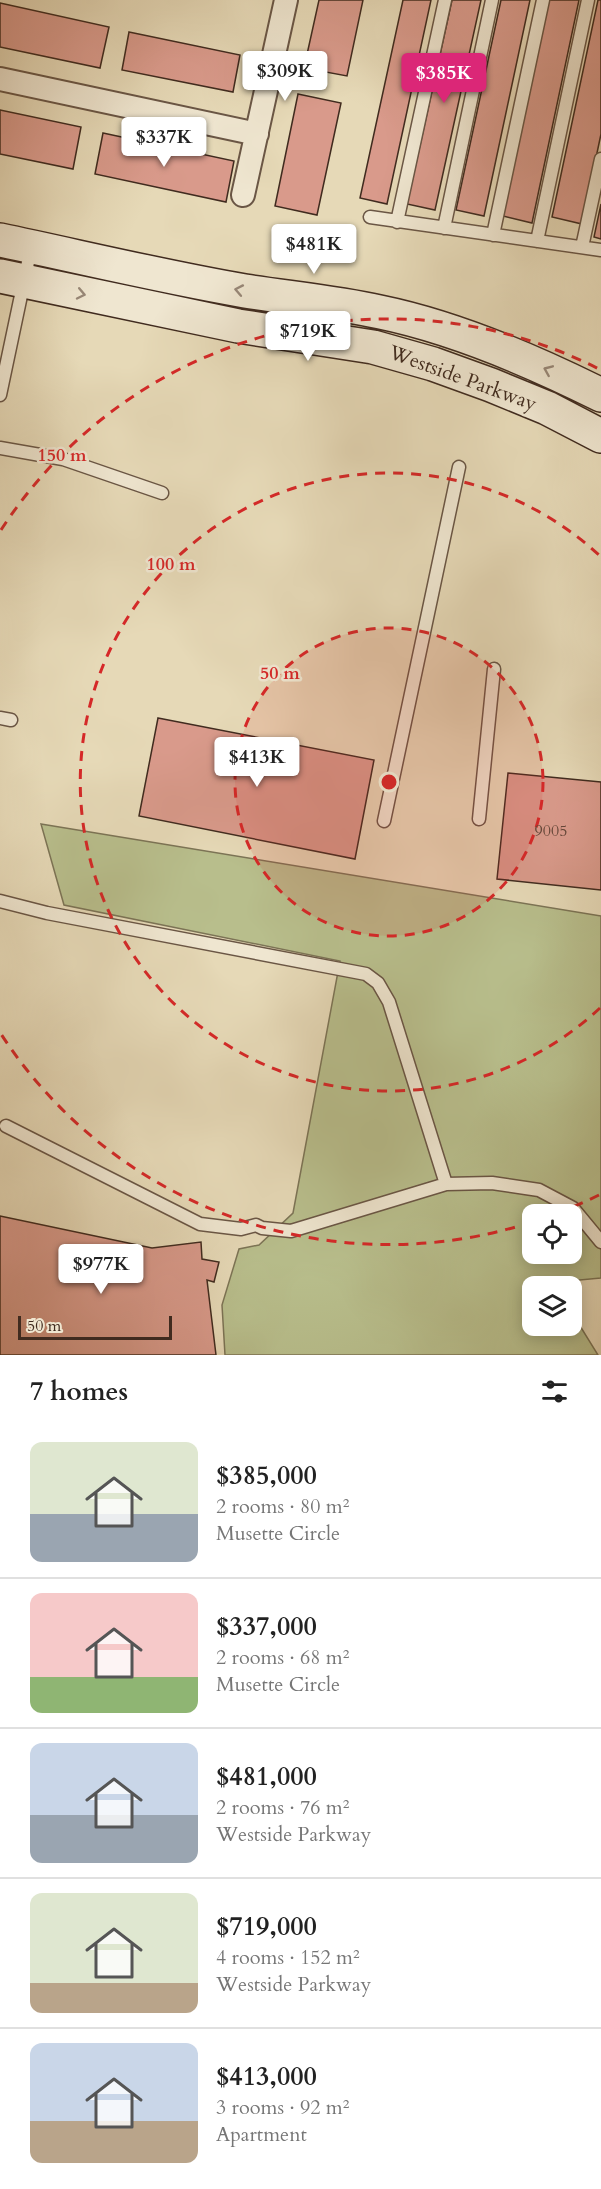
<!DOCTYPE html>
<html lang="en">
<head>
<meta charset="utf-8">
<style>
	body { margin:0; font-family:Cardo,serif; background:#f2f2f2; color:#222; height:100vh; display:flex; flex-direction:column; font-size:22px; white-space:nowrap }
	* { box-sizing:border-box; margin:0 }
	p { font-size:20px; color:#767676 }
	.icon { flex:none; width:33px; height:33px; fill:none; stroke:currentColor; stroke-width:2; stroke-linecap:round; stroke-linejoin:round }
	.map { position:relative; height:1355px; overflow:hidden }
	.details { display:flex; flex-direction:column; background:#fff; flex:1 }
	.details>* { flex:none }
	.fabs { position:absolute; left:522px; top:1204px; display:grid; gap:12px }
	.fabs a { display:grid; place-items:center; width:60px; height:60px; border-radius:12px; background:#fff; box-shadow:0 3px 15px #0003; font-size:30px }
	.scale { position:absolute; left:18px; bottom:15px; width:154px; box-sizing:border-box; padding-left:6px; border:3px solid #402b1f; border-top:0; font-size:16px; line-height:21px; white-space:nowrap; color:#402b1f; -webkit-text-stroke:4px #efe6d0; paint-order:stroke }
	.price { position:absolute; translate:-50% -51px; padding:0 14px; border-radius:6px; background:#fff; color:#222; font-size:20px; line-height:39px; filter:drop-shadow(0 2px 3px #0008) }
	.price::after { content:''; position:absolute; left:50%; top:36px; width:18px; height:14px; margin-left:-9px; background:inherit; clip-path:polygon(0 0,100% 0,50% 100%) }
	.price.selected { background:#db2777; color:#fff }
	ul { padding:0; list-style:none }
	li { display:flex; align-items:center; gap:18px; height:150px; padding:0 30px }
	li+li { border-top:2px solid #e0e0e0 }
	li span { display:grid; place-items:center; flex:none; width:168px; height:120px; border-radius:12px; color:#555 }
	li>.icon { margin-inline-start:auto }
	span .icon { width:72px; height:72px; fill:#fffc; stroke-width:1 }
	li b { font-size:26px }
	h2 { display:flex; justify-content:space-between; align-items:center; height:72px; padding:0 30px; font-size:26px }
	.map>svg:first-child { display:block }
</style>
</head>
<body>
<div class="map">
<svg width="601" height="1355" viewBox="0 0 601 1355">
	<rect width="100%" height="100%" fill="#e6d9b7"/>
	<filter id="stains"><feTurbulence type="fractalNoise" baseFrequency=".00333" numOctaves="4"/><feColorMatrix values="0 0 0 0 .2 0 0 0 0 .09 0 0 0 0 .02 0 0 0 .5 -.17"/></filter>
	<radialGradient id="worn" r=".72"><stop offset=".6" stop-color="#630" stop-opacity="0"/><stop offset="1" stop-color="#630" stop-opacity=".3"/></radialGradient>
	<!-- green -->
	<path fill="#b8be8c" stroke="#7c7456" stroke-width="1.5" fill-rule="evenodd" d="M41 824 601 916V1278L536 1284 539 1287H532V1326H572V1313L598 1355H225L222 1305 239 1249 259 1245 293 1213 340 961 64 905ZM532 1215H572V1254H532Z"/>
	<!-- building -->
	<path fill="#d99a8b" stroke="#402b1f" stroke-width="1.5" d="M319 0H363L347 76 304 68Z
		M403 0H431L387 204 360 198Z
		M452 0H481L435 210 407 204Z
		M501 0H530L484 216 456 210Z
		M549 0H579L532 223 503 216Z
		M598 0H601V134L582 224 552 217Z
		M0 3 109 27 100 68 0 47Z
		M129 32 240 55 233 92 122 70Z
		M298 94 341 103 317 215 275 206Z
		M0 110 81 127 73 169 0 154Z
		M103 133 234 161 226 202 95 174Z
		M601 204V239L594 237Z
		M158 718 374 760 355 859 139 816Z
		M508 773 601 782V890L497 879Z
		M0 1216 152 1248 201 1242 202 1259 219 1262 214 1282 207 1280 216 1355H0Z"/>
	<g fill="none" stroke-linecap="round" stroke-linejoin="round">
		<!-- lane casing -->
		<g stroke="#6a5645" stroke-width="15">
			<path id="lane" d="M370 217 601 250
				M397 222 445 0
				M444 228 492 0
				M493 235 543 0
				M537 241 588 0
				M582 247 601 159
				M0 395 31 248
				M0 448 63 459 162 493
				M0 718 11 720
				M479 819 494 669
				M384 821 459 467
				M0 901 47 913 366 974 378 983 389 1002 446 1184
				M6 1126 200 1224 241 1229 256 1225 262 1228 291 1231 446 1184 492 1183 539 1190 573 1208 601 1242"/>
		</g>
		<!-- street casing -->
		<g stroke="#6a5645" stroke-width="26">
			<path id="street" d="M0 79 257 134
				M243 195 286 0"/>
		</g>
		<!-- secondary casing -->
		<g stroke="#402b1f" stroke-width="36">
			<path id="secondary" d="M0 240C81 257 163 277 245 291 290 298 335 302 380 312 453 327 535 362 601 395
				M0 276 238 326 373 347 433 364 491 385 547 408 601 436"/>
		</g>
		<!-- lane -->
		<use href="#lane" stroke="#efe6d0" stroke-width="12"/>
		<!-- street -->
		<use href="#street" stroke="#efe6d0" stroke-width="22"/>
		<!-- secondary -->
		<use href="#secondary" stroke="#efe6d0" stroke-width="33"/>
	</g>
	<!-- one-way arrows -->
	<defs><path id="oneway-chevron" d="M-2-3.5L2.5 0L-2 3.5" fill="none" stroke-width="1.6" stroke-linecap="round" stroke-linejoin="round" transform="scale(1.5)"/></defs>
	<g stroke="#988878">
		<use href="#oneway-chevron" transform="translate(239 290) rotate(-169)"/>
		<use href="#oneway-chevron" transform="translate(81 294) rotate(12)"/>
		<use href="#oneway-chevron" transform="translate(548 370) rotate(-157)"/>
	</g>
	<!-- distance rings -->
	<circle cx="389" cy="782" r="154" fill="#d62828" fill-opacity=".12"/>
	<g fill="none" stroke="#d62828" stroke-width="3" stroke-dasharray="10 8">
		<circle cx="389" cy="782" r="154"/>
		<path d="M600 1008A309 309 0 1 1 600 556"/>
		<path d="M599 1195A463 463 0 0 1 555 1214M532 1222A463 463 0 0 1 1 1034M1 530A463 463 0 0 1 599 369"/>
	</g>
	<g text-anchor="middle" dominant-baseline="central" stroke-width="5" stroke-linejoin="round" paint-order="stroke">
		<!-- number labels -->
		<g font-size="16" fill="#66473a">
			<text x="551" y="831">9005</text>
		</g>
		<!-- street labels -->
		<g font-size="20" fill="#402b1f" stroke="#efe6d0">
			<text transform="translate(463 378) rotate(20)">Westside Parkway</text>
		</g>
	</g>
	<circle cx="389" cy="782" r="9" fill="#d62828" stroke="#efe6d0" stroke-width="3"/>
	<g font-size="18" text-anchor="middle" font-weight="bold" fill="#d62828" stroke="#efe6d0" stroke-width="5" stroke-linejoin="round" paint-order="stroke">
		<text x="62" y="461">150 m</text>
		<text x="171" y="570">100 m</text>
		<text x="280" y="679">50 m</text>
	</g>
	<rect width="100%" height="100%" filter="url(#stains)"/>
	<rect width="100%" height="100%" fill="url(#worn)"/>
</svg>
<div class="fabs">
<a><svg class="icon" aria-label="locate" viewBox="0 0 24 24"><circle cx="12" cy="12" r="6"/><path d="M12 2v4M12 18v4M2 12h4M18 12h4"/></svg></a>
<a><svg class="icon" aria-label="layers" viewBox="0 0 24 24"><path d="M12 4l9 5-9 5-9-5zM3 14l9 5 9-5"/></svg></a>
</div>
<div class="scale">50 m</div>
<b class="price" style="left:285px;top:102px">$309K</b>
<b class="price selected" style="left:444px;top:104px">$385K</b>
<b class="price" style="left:164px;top:168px">$337K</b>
<b class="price" style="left:314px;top:275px">$481K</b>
<b class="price" style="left:308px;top:362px">$719K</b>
<b class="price" style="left:257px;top:788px">$413K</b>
<b class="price" style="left:101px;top:1295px">$977K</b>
</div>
<section class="details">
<h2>7 homes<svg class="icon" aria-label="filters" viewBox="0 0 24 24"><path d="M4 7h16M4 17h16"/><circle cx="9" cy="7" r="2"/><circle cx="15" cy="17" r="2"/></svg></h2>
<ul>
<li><span style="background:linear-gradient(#dfe7d0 60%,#9aa5b1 0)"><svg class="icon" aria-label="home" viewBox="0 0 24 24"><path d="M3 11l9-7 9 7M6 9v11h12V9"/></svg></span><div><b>$385,000</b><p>2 rooms · 80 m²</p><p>Musette Circle</p></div></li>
<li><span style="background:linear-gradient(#f6c9c9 70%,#8fb573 0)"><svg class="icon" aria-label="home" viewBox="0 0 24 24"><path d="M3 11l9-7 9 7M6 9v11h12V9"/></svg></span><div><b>$337,000</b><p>2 rooms · 68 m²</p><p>Musette Circle</p></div></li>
<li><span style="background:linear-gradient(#c9d6e8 60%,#9aa5b1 0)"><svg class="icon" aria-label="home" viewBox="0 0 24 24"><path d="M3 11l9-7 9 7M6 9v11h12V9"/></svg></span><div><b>$481,000</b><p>2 rooms · 76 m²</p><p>Westside Parkway</p></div></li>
<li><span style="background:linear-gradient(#dfe7d0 75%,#b9a48a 0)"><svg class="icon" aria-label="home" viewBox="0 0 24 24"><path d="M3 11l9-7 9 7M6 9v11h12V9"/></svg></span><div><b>$719,000</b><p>4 rooms · 152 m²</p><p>Westside Parkway</p></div></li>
<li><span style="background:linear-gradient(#c9d6e8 65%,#b9a48a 0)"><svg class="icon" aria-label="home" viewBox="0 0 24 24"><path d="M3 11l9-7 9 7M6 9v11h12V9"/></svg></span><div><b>$413,000</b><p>3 rooms · 92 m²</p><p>Apartment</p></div></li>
</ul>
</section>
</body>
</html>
